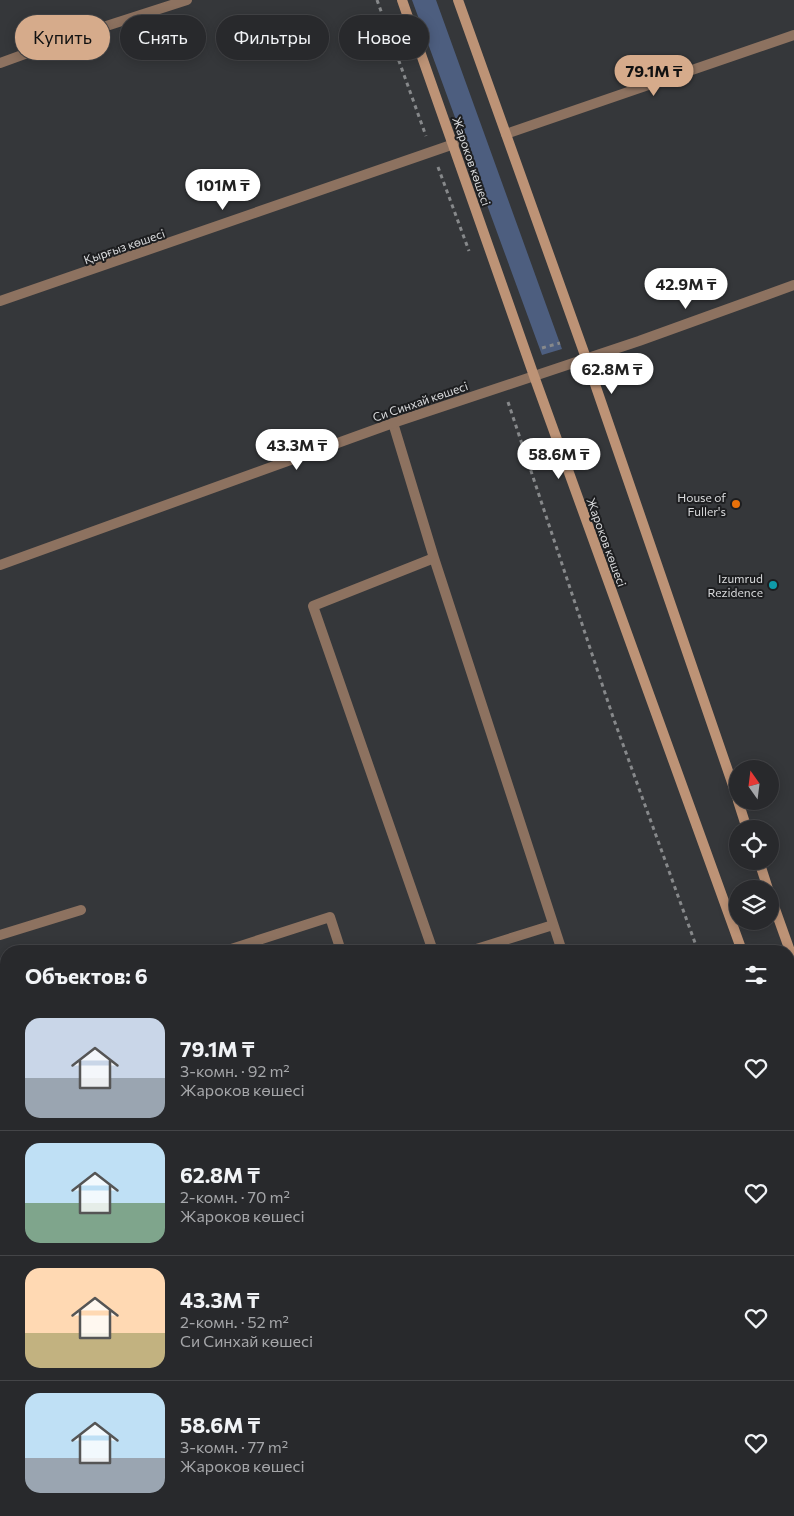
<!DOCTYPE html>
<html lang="ru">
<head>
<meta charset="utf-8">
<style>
	body { margin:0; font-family:Commissioner,sans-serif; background:#343538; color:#f1f3f6; height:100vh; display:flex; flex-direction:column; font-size:19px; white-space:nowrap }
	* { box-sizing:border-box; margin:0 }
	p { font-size:16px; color:#a5a6a9 }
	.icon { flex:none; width:28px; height:28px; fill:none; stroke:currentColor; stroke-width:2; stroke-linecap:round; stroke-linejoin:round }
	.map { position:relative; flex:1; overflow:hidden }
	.details { position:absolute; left:0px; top:945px; width:795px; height:571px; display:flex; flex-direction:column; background:#28292c; border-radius:20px 20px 0 0; box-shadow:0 2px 12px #0003,0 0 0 1px #444548 }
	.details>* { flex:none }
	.banner { position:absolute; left:15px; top:15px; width:500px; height:45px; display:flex; gap:10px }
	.needle { width:32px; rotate:346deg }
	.controls { position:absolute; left:729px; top:760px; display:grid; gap:10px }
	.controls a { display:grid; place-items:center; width:50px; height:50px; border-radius:50%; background:#28292c; box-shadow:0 2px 12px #0003,0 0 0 1px #444548; font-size:25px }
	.price { position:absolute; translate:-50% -42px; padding:0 11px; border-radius:18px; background:#fff; color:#222; font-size:16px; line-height:32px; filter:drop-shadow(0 1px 2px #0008) }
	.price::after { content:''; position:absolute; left:50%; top:30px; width:15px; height:11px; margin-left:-8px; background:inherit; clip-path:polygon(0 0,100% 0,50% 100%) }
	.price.active { background:#d6ab8b; color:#111 }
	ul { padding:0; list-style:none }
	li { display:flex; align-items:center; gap:15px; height:125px; padding:0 25px }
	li+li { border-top:1px solid #444548 }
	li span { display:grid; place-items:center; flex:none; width:140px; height:100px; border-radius:15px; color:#555 }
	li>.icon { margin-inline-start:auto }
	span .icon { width:60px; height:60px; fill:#fffc; stroke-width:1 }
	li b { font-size:21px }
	h2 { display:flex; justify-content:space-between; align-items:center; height:60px; padding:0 25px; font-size:21px }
	.tag { padding:0 18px; border-radius:22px; background:#28292c; box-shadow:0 2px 12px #0003,0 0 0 1px #444548; font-size:18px; line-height:45px }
	.tag.active { background:#d6ab8b; color:#111 }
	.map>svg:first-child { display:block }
</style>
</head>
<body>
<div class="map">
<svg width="794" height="1516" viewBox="0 0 794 1516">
	<rect width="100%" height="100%" fill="#35373a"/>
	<!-- green -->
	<path fill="#4d5e7f" d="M412 0H436L562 349 542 355Z
		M6 1251V1304L0 1306V1253Z"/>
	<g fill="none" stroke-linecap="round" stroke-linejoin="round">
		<!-- path -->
		<path stroke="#87898b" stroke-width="3" stroke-dasharray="4 4" stroke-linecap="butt" d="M377 0 426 136
			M438 167 469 251
			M542 348 560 343
			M508 402 613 717 698 951
			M789 1255 794 1270
			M0 1283 6 1281
			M702 1510 704 1516"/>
		<!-- service -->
		<path stroke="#8d7260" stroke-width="10" d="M393 423 434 558 562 951
			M0 935 81 910
			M225 951 330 917 341 951
			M433 951 313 606 434 558
			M470 951 553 925
			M0 1025 6 1023
			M0 1113 6 1111
			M0 1462 6 1460
			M133 1510 135 1516
			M270 1510 272 1516"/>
		<!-- minor -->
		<path stroke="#8d7260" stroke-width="10" d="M0 63 66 39 187 0
			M506 134 794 35
			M0 301 454 144
			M0 565 393 423 639 341 794 285"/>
		<!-- tertiary -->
		<path stroke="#8d7260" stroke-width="10" d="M789 1039 794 1037
			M0 1236 6 1234
			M0 1313 6 1311"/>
		<!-- secondary -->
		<path stroke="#bd9376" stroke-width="10" d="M402 0 534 376 742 951
			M458 0 586 358 738 800
			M738 801 747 829
			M759 861 768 889
			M770 895 794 962
			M789 1082 794 1097"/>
	</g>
	<!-- markers -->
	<circle fill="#e8710a" stroke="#1d1e20" stroke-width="2" cx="736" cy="504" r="5"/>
	<circle fill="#0f9aa8" stroke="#1d1e20" stroke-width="2" cx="773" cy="585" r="5"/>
	<g text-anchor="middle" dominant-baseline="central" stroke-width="4" stroke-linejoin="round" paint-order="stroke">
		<!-- street labels -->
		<g font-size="12" fill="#d9dadc" stroke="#1d1e20">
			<text transform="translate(472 161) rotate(71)">Жароков көшесі</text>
			<text transform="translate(124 246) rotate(-19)">Қырғыз көшесі</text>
			<text transform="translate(420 401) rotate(-19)">Си Синхай көшесі</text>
			<text transform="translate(607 542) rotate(70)">Жароков көшесі</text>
		</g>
		<!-- poi labels -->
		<g font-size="12" fill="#d9dadc" stroke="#1d1e20" text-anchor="end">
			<text x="726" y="497">House of<tspan x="726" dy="14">Fuller's</tspan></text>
			<text x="763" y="578">Izumrud<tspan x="763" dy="14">Rezidence</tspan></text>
		</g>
	</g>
</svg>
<div class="controls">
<a><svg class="needle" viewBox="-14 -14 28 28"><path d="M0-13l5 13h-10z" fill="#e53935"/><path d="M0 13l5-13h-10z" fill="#a5a6a9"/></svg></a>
<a><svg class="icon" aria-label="locate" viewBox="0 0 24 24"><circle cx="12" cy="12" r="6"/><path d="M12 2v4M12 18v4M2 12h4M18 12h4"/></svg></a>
<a><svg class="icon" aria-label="layers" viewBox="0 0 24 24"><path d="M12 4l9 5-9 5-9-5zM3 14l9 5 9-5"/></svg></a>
</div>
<b class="price active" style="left:654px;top:97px">79.1M ₸</b>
<b class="price" style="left:223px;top:211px">101M ₸</b>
<b class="price" style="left:686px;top:310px">42.9M ₸</b>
<b class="price" style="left:612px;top:395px">62.8M ₸</b>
<b class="price" style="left:297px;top:471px">43.3M ₸</b>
<b class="price" style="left:559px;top:480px">58.6M ₸</b>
<div class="banner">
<a class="tag active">Купить</a>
<a class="tag">Снять</a>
<a class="tag">Фильтры</a>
<a class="tag">Новое</a>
</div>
<section class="details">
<h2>Объектов: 6<svg class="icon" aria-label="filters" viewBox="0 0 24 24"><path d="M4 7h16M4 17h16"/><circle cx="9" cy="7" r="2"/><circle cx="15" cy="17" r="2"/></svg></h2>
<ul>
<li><span style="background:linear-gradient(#c9d6e8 60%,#9aa5b1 0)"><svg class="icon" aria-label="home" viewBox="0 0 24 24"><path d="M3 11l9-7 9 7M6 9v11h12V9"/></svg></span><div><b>79.1M ₸</b><p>3-комн. · 92 m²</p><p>Жароков көшесі</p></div><svg class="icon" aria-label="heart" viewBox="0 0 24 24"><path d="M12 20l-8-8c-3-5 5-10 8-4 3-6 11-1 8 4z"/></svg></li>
<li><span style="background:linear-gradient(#bfe0f5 60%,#7fa58c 0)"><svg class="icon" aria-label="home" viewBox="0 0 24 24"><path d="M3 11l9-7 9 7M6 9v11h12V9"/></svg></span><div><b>62.8M ₸</b><p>2-комн. · 70 m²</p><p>Жароков көшесі</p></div><svg class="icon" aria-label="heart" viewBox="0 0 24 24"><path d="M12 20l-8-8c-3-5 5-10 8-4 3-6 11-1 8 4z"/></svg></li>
<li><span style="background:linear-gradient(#ffd9b3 65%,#c2b280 0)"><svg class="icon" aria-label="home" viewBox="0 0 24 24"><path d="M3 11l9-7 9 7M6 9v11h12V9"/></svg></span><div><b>43.3M ₸</b><p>2-комн. · 52 m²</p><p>Си Синхай көшесі</p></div><svg class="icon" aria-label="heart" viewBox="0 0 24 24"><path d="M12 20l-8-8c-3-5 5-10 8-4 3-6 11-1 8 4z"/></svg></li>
<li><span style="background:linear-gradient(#bfe0f5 65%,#9aa5b1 0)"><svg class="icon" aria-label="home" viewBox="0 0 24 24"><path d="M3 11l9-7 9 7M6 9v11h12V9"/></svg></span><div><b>58.6M ₸</b><p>3-комн. · 77 m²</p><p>Жароков көшесі</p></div><svg class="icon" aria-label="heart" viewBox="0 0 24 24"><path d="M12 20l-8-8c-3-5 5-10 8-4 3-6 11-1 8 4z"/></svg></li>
</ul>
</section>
</div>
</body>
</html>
